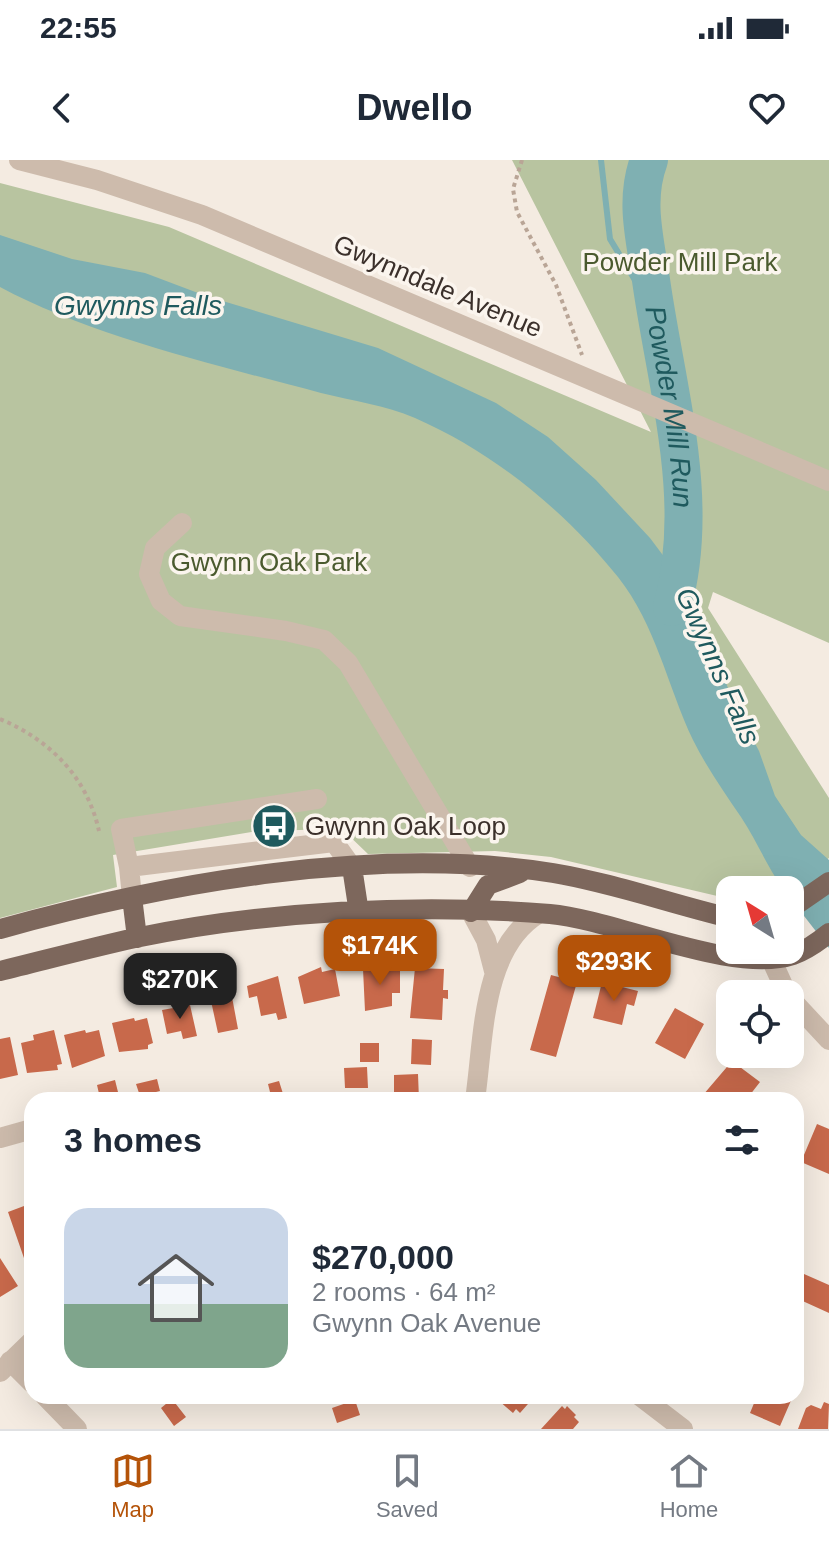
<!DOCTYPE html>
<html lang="en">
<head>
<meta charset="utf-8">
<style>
	body { margin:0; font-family:Arial,sans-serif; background:#f6f6f7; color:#1f2937; height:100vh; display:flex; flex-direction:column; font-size:30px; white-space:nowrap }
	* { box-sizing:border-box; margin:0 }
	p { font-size:26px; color:#747a83 }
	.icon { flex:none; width:44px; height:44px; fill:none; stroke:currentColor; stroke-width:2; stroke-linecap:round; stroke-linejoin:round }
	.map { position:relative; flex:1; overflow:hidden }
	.panel { position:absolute; left:24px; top:932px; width:780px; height:312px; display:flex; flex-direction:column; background:#fff; border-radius:24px; box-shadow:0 8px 32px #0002 }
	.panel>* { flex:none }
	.needle { width:52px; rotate:323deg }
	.tools { position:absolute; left:716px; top:716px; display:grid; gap:16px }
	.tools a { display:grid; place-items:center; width:88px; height:88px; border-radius:16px; background:#fff; box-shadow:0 8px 32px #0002; font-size:40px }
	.price { position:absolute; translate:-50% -68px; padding:0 18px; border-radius:16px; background:#b45309; color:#fff; font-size:26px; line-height:52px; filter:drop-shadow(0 2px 4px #0008) }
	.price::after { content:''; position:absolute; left:50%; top:48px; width:24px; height:18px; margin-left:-12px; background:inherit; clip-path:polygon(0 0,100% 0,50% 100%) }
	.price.active { background:#222; color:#fff }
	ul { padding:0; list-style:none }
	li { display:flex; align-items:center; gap:24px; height:200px; padding:0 40px }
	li+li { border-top:2px solid #e0e1e3 }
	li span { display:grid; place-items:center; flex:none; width:224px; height:160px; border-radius:24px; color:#555 }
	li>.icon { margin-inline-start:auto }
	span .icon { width:96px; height:96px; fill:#fffc; stroke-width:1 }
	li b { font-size:34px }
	h2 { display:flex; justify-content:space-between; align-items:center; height:96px; padding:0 40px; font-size:34px }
	.status { display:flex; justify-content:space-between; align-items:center; height:56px; padding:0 40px; background:#fff; direction:ltr }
	.status svg { height:22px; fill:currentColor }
	header { display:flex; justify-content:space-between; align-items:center; height:104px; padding:0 40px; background:#fff; font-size:36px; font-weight:700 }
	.tab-bar { display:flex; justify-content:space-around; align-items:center; height:112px; border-top:2px solid #e0e1e3; background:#fff; font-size:22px; color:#747a83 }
	.tab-bar a { display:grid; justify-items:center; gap:4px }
	.tab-bar .active { color:#b45309 }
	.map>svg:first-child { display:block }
</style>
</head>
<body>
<div class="status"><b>22:55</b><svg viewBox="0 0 49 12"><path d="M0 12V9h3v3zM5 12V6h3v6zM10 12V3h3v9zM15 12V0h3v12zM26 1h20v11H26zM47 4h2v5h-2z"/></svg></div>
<header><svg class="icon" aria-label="back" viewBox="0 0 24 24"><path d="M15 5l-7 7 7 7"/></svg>Dwello<svg class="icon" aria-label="heart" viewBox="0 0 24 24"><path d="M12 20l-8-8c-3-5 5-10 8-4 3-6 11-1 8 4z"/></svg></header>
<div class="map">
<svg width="829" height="1269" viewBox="0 0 829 1269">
	<rect width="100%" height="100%" fill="#f4ebe1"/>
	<!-- green -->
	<path fill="#b8c4a0" d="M512 0H829V483L713 432 708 448 829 638V698L786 730H730V739L551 697 495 691 368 694 342 669 257 671 113 695 117 727 0 758V23L169 67 651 272Z"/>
	<!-- water -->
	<path fill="#7fb0b2" d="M0 75 72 99 145 113 206 136 378 188 496 243 548 277 596 320 650 378 680 418 699 450 732 539 759 591 775 636 801 675 829 700V788L790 738V730H784C767 707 757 681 741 657 724 632 707 608 693 580 667 525 656 465 618 417 564 350 493 292 415 258 385 245 353 241 321 233 220 206 91 176 0 127Z"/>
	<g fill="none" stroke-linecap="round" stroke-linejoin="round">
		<!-- stream -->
		<path stroke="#7fb0b2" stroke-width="6" d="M601 0 610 79 655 153"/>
		<!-- river -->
		<path stroke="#7fb0b2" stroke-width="38" id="s1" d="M649 0C634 40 645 79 651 120 666 227 702 341 672 447"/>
	</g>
	<!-- building -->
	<path fill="#c8694b" d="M321 807 322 812 335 809 340 836 304 844 298 817Z
		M400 808V833H392V846L365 851 363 809Z
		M415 808 444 809 443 830H448V839L443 838 442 860 410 858Z
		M551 815 577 822 556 897 530 890Z
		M278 816 287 858 278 860 276 853 261 856 257 836 249 838 247 826Z
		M602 822 638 831 634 846 627 844 622 865 593 858Z
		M232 837 238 869 218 873 211 841Z
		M190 845 197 876 183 879 181 871 167 874 162 850Z
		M675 848 704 864 685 899 655 883Z
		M134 858 135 861 147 858 153 883 148 885V889L119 892 112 863Z
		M54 870 62 904 57 905 58 910 27 913 21 883 34 880 33 875Z
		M85 870 86 873 99 870 105 896 72 908 64 875Z
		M10 877 18 915 0 919V879Z
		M412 879 432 880 431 905 411 904Z
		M360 883H379V902H360Z
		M732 901 760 922 746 940 738 936 736 940H710L703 935Z
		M367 907 368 928H345L344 908Z
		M418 914 419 940H394V915Z
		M157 919 160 931 140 936 136 924Z
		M115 920 118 932 100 938 97 925Z
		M279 921 285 940H272L268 924Z
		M817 964 829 969V1014L801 1002Z
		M32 1043V1099L25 1101 8 1052Z
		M0 1098 18 1126 0 1137Z
		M804 1114 829 1125V1153L796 1138Z
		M502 1236H535L520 1253 516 1249 513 1253 498 1240Z
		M757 1236H793L780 1266 750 1253Z
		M172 1239 186 1257 174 1266 161 1248Z
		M355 1240 360 1255 337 1263 332 1248Z
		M824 1242 829 1244 828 1269H798L806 1248 811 1245 821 1249Z
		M562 1246 565 1249 567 1246 576 1255 574 1257 579 1262 573 1269H541Z"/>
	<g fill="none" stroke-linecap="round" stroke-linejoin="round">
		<!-- path -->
		<path stroke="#b9a596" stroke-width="4" stroke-dasharray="4 4" stroke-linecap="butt" d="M522 0 513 29 517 52 556 125 582 195
			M0 559C50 580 87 617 99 671"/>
		<!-- minor -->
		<path stroke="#cdbbac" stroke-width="20" d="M19 0 97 20 202 55 829 321
			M182 363 155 388 149 414 161 441 180 456 286 471 324 480 348 503 470 707
			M129 707 121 669 317 639
			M132 737 129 707 334 682 352 707
			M471 752 486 780 494 811
			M767 790 787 834
			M790 838 829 880
			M475 940C484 880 481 789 538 754
			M0 978 32 969
			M10 1201 32 1223
			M0 1212 32 1181
			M45 1236 77 1269
			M640 1236 683 1269"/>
		<!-- major -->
		<path stroke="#7d675c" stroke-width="20" d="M352 707 359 753
			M132 737 137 778
			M790 749 829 722
			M471 752 488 725 520 713
			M0 769C170 722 378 685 553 713 613 723 671 744 730 758
			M0 811C45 800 90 788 135 778 265 751 418 743 550 754 616 760 733 815 793 795 807 790 818 782 829 773"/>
	</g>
	<!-- icons -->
	<defs>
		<g id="bus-disc" transform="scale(2.3)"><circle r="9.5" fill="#1f5a5e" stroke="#fbf5ee"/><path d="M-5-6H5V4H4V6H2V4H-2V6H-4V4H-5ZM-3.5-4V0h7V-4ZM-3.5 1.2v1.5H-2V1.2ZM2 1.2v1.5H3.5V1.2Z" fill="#fff"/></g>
	</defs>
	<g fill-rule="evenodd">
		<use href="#bus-disc" x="274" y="666"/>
	</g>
	<g text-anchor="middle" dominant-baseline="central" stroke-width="7" stroke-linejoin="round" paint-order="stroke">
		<!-- park labels -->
		<g font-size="26" fill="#4a5a2e" stroke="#fbf5ee">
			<text x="680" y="102">Powder Mill Park</text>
			<text x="269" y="402">Gwynn Oak Park</text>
		</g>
		<!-- street labels -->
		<g font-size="26" fill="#3b302b" stroke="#fbf5ee">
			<text transform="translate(438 126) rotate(23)">Gwynndale Avenue</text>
		</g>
		<!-- poi labels -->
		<g font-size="26" fill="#3b302b" stroke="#fbf5ee" text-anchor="start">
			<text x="305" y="666">Gwynn Oak Loop</text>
		</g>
		<!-- water labels -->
		<g font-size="28" font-style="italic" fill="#1f5a5e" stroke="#fbf5ee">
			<text x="138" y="145">Gwynns Falls</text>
			<text stroke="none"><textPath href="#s1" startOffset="250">Powder Mill Run</textPath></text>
			<text transform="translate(718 506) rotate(66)">Gwynns Falls</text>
		</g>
	</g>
</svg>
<div class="tools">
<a><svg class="needle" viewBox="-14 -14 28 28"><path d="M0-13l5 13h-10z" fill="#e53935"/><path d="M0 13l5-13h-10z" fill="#747a83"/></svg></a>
<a><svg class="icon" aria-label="locate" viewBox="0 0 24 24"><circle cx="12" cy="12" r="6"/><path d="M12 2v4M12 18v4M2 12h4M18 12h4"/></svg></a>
</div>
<b class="price" style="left:380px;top:827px">$174K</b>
<b class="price" style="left:614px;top:843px">$293K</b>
<b class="price active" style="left:180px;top:861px">$270K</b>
<section class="panel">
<h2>3 homes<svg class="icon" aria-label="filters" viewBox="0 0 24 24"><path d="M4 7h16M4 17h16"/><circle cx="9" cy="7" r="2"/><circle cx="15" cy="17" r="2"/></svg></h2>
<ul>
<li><span style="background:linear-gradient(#c9d6e8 60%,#7fa58c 0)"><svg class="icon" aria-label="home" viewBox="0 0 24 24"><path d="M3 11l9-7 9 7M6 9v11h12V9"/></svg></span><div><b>$270,000</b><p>2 rooms · 64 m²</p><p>Gwynn Oak Avenue</p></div></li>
</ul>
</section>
</div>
<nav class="tab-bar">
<a class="active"><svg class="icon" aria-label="map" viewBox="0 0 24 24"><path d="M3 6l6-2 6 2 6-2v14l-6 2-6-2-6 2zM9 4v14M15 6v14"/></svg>Map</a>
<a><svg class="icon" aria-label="saved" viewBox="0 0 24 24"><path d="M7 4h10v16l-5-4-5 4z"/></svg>Saved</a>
<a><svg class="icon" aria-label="home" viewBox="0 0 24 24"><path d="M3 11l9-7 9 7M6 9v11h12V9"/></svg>Home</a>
</nav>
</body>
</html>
